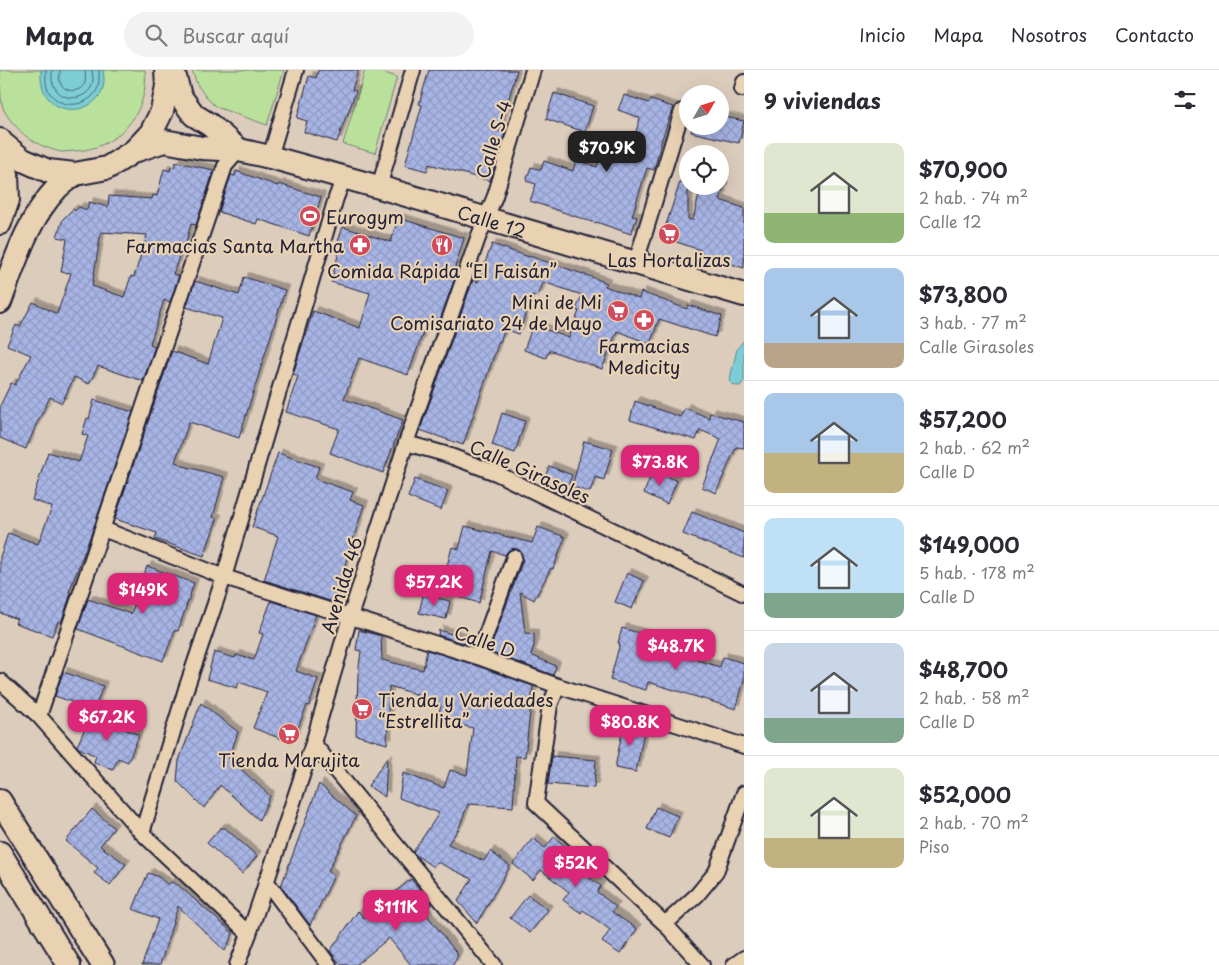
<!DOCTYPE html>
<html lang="es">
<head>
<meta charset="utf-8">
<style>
	body { margin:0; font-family:"Playpen Sans",sans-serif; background:#f2f2f3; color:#2b2b33; height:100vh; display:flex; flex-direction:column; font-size:19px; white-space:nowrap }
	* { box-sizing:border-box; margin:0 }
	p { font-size:16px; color:#7c7c81 }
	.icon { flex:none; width:28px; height:28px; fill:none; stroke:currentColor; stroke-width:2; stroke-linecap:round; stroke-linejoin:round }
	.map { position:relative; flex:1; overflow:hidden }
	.side { display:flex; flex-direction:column; background:#fff; width:475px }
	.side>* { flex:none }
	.needle { width:32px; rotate:51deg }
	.controls { position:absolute; left:679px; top:15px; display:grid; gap:10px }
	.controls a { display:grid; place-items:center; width:50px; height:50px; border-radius:50%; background:#fff; box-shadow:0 5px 20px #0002; font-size:25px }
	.price { position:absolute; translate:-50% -42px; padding:0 11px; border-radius:10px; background:#db2777; color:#fff; font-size:16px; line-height:32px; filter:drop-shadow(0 1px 2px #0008) }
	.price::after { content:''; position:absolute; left:50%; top:30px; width:15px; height:11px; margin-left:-8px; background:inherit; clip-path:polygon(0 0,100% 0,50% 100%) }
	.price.selected { background:#222; color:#fff }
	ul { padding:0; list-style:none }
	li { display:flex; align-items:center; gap:15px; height:125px; padding:0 20px }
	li+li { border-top:1px solid #e1e1e2 }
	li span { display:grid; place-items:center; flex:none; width:140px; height:100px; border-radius:10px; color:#555 }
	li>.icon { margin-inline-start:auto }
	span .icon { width:60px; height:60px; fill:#fffc; stroke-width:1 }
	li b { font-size:21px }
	h2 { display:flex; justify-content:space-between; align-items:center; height:60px; padding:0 20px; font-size:21px }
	header { display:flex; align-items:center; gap:30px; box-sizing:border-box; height:70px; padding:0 25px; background:#fff; border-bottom:1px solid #e1e1e2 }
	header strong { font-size:24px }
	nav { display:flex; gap:28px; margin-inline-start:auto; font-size:18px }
	.search { width:350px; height:45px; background:#f2f2f3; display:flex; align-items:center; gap:12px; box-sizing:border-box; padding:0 18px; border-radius:28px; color:#7c7c81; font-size:19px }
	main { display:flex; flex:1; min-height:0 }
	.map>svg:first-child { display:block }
</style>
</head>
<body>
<header>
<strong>Mapa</strong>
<div class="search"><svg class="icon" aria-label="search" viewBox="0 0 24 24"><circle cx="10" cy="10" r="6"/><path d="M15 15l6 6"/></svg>Buscar aquí</div>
<nav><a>Inicio</a><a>Mapa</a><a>Nosotros</a><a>Contacto</a></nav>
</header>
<main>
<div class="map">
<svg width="744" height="895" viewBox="0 0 744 895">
	<defs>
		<pattern id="building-cross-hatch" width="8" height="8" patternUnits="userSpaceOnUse" patternTransform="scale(1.25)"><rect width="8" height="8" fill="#a7b4e4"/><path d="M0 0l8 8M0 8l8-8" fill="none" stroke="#8f9ac4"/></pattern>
		<filter id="shadow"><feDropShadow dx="4.5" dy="-4.5" stdDeviation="0" flood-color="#0004"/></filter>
	</defs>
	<rect width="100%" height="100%" fill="#dcccbc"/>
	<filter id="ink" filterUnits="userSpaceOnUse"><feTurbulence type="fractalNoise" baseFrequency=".02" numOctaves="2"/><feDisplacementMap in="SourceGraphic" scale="10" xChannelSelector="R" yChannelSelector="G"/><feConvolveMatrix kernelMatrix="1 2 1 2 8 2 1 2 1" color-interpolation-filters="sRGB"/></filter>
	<g filter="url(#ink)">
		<!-- grass -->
		<path fill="#bae19c" stroke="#6e826c" d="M0 0H145C150 43 116 80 74 81 70 81 66 82 62 82 50 80 37 74 27 67 18 59 8 49 3 38 0 26 0 12 0 0Z
			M192 0H284L267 55 216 37 205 26 197 14Z
			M365 0H375L397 7 375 83 343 74Z"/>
		<!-- water -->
		<path fill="#7ccdd4" stroke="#588997" d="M41 0H103C114 48 37 57 41 0Z
			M744 270V311L740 316H736L731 313 730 309 737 279Z"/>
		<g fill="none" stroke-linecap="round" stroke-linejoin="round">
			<!-- shore -->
			<path stroke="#466678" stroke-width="1" d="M46 0C46 7 45 13 48 20 57 38 83 39 95 23 100 16 99 8 99 0
				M52 0C52 5 51 11 54 16 60 30 81 32 90 19 94 13 93 7 92 0
				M60 0C60 4 59 8 60 12 64 23 81 24 85 12 86 8 85 4 85 0"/>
		</g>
		<!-- building -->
		<path fill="url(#building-cross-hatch)" stroke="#22223b" fill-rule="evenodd" filter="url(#shadow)" d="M318 0H358L352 20 356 21 347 46H346L337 72 304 62 307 51 297 48 309 6 316 8Z
			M429 0H517L499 62 505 63 490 111 429 94 427 101 405 95 422 35 419 34Z
			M554 23 593 36 585 62 546 49Z
			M624 25 649 33 651 30 673 37 662 69 654 100 647 98 632 146 637 147 631 164 596 152 595 153 530 131 536 114 526 111 531 97 541 100 544 91 573 101 576 90 597 97 606 67 630 75H632L640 48 618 40Z
			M720 46 744 51 739 73 691 62 692 56H720Z
			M176 92 214 100 196 155 191 154 185 176 183 175 173 204 179 206 170 232 164 230 150 274 155 276 143 311 98 296 89 314 74 307 62 333 50 327 36 355 26 379 0 368V336L11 313 15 315 31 285 7 275 16 255 20 257 33 232 57 244 71 203 61 202 67 169 57 167 63 149 73 139 75 141 79 137 87 140 89 132 108 137 109 126 152 129 153 125 157 126 164 99 170 101 171 97 174 98ZM101 162 147 165 134 207 131 206 124 227 92 216Z
			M685 97 688 98V149L693 150 701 116H724L720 130 744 138V198L699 184 700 180 662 167Z
			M236 101 278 116 279 114 321 127 309 166 258 149 256 154 219 142 231 105 235 106Z
			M398 148 464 168 453 204 456 205 438 255 427 251 408 305 359 288 344 329 403 350 383 403 330 383 339 359 286 342 298 306 293 304 313 241 360 258 370 223 331 212 340 178 336 177 343 157 391 172Z
			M492 174 529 187V186L589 206 607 213 605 216 639 229 641 222 687 239 688 235 722 246 715 267 659 249 650 274 617 261 602 299 549 280 546 288 524 280 533 255 569 268 579 241 576 240 582 225 543 212 538 227 531 225 519 264 505 259 500 272 499 271 463 375 420 360 473 210 478 212Z
			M244 207 285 220 239 368 189 352 175 392 180 394V395L224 407 213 447 217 449 204 486 155 469 157 463 115 449 172 281 208 294 222 248 186 237 195 211 239 225Z
			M94 330 133 342 95 454 69 522 71 523 61 553 58 551 52 566 15 553 17 549 0 543V487L8 463 38 474 52 437 32 430 48 382 79 392 88 366 82 364 87 348 89 349Z
			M635 331 680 347 685 338 709 348 710 343 744 352V378L736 377 716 423 702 417 721 369 700 360 696 370 630 350Z
			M502 343 525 351 515 383 492 375Z
			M584 371 613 379 604 410 595 407 590 422 572 417Z
			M278 383 319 397 315 409 353 422 350 430 364 435 333 532 264 510 278 466 252 457Z
			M549 396 572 405 564 426 542 416Z
			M653 400 677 411 667 434 644 423Z
			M415 409 448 421 441 440 408 427Z
			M692 442 744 463V488L683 464Z
			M465 456 532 473 538 457 565 467 553 499 551 498 534 530 520 522 525 563 534 564V576L531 585 556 596 553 605 489 582 523 490 520 481 516 479H512L508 481 505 485 492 481 479 533 452 525 460 499 447 496 452 477 459 479Z
			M147 496 194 513 178 561 175 560 163 591 78 559 88 529 131 544Z
			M627 503 644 511 632 539 615 532Z
			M423 525 450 531 446 549 419 543Z
			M271 531 316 545 296 601 318 609 309 636 307 635 292 673 253 658 267 622 239 612 237 618 207 609 214 582 235 588 236 585 254 590 263 564 259 563Z
			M622 558 660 569 657 578 720 597 723 587 744 593V610L736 639 648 612 646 620 610 610 620 573H618Z
			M359 560 381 566 382 590 423 600 427 580 475 595 533 616 525 687 516 686 513 737 468 734 459 758 448 774 484 791 490 781 510 796 477 853 458 831 472 809 437 792 433 797 416 785 413 782 439 743 399 728 403 703 444 718 450 700 467 705 473 658 437 650 441 635 417 631 418 625 389 616 387 674 356 665 358 605 361 581 356 580Z
			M439 560 470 570 469 575 438 565Z
			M63 602 103 616 94 640 55 626Z
			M201 633 238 662 229 688 270 726 259 750 220 715 204 738 177 711 179 690Z
			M91 645 139 665 128 692 118 688 113 700 94 692 96 686 79 678 77 676Z
			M624 652 645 656 636 702 615 698Z
			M552 686 596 690 594 718 548 714Z
			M387 688 385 727 368 716Z
			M319 714 356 746 328 801 334 806 310 855 281 816Z
			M656 737 678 746 669 768 647 759Z
			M92 739 114 758 100 776 126 794 110 815 94 803 98 798 66 771Z
			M220 758H225L257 786 242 804 207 773Z
			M554 767 577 786 570 794 601 816 597 822 616 837 612 842 637 859 620 884 602 872 610 860 583 840 581 843 563 830 569 822 541 800 533 810 513 794 533 768 545 778Z
			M148 803 159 807 168 815 171 812 178 815 233 863 225 881 178 836 160 895H142L158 849 133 839Z
			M411 809 432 834 424 841 458 885 453 895H411L389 868 356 895H341L330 881 358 841 364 848Z
			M528 825 548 840 530 863 510 848Z"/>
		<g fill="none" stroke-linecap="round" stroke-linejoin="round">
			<!-- street casing -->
			<g stroke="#22223b" stroke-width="18">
				<path id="street" d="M742 19 744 12
					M270 87 296 0
					M379 117 413 0
					M636 192 682 41
					M406 373 445 384 496 403 744 524
					M103 459 224 507 478 587 558 616 744 676
					M478 587 514 487
					M0 611 39 646 142 763 249 864
					M558 616 550 635 536 733 665 854 702 895
					M39 646 225 96 239 80
					M313 673 494 895
					M142 763 186 619 224 507 336 128 344 107
					M266 811 329 895
					M665 854 697 825 716 802 744 723
					M237 895 249 864 313 673 350 547 406 373 478 168 495 126 533 0
					M734 895 744 888"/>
			</g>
			<!-- primary casing -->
			<g stroke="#22223b" stroke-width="26">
				<g id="primary">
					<path d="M170 0 175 7 180 26 194 45 210 55 239 80"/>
					<path d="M0 70 2 73 23 90 48 101 75 104 107 98 134 81 151 63 162 41 167 16 166 0"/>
					<path id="s1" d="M134 81 164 71 202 78 239 80 270 87 379 117 744 225"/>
					<path d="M0 86 7 104 8 130 0 153"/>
					<path d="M0 232C15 192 27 150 57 118 62 113 69 108 75 104"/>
					<path d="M0 731 103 895"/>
					<path d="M0 783 69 895"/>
				</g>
			</g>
			<!-- street -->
			<use href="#street" stroke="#e9d2b2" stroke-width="14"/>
			<!-- primary -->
			<use href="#primary" stroke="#e9d2b2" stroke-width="22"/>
		</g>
	</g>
	<!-- icons -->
	<defs>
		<g id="stadium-disc" transform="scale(1.125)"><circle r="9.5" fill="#d1495b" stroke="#e9d2b2"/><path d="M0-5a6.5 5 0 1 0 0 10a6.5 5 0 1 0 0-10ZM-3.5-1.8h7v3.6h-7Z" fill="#fff"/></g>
		<g id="supermarket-disc" transform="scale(1.125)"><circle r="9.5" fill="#d1495b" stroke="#e9d2b2"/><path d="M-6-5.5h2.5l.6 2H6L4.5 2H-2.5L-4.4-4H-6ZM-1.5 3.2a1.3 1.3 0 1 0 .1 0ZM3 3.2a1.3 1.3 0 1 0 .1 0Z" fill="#fff"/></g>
		<g id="pharmacy-disc" transform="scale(1.125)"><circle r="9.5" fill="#d1495b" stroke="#e9d2b2"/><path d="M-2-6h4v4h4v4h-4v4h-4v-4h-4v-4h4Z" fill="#fff"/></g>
		<g id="restaurant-disc" transform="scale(1.125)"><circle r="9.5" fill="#d1495b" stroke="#e9d2b2"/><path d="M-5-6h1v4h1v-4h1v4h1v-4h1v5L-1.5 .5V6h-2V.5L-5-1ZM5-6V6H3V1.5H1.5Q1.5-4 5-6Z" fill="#fff"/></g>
	</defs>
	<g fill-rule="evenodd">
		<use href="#stadium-disc" x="310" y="146"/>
		<use href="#supermarket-disc" x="669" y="164"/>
		<use href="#pharmacy-disc" x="360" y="175"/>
		<use href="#restaurant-disc" x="442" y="175"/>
		<use href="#supermarket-disc" x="618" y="241"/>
		<use href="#pharmacy-disc" x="644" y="250"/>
		<use href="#supermarket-disc" x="362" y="639"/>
		<use href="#supermarket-disc" x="289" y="664"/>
	</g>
	<g text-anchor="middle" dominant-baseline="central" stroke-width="4.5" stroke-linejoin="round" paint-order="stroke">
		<!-- street labels -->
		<g font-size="18" fill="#22223b" stroke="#e9d2b2">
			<text transform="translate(493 69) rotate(-73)">Calle S-4</text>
			<text stroke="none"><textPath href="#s1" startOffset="370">Calle 12</textPath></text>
			<text transform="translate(530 401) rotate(24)">Calle Girasoles</text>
			<text transform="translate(341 515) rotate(-73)">Avenida 46</text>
			<text transform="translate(485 571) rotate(19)">Calle D</text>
		</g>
		<!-- poi labels -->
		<g font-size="18" fill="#22223b" stroke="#e9d2b2">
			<text x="326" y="146" text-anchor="start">Eurogym</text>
			<text x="344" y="175" text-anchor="end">Farmacias Santa Martha</text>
			<text x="669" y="189">Las Hortalizas</text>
			<text x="442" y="200">Comida Rápida “El Faisán”</text>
			<text x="602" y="231" text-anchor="end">Mini de Mi<tspan x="602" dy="21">Comisariato 24 de Mayo</tspan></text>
			<text x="644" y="275">Farmacias<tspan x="644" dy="21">Medicity</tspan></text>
			<text x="378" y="629" text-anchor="start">Tienda y Variedades<tspan x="378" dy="21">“Estrellita”</tspan></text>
			<text x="289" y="689">Tienda Marujita</text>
		</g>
	</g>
</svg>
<div class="controls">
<a><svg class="needle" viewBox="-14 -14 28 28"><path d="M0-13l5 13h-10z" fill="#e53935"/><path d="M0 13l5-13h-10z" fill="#7c7c81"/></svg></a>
<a><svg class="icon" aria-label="locate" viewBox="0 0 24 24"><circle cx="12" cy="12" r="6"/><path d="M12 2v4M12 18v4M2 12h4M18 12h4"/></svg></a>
</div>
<b class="price selected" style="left:607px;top:103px">$70.9K</b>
<b class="price" style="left:660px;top:417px">$73.8K</b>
<b class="price" style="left:434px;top:537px">$57.2K</b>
<b class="price" style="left:143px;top:545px">$149K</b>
<b class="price" style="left:676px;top:601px">$48.7K</b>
<b class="price" style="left:107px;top:672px">$67.2K</b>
<b class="price" style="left:630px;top:677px">$80.8K</b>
<b class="price" style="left:576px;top:818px">$52K</b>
<b class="price" style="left:396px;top:862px">$111K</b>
</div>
<section class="side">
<h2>9 viviendas<svg class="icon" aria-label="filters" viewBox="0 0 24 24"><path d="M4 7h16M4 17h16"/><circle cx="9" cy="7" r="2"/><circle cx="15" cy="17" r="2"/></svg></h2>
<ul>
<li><span style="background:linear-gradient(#dfe7d0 70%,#8fb573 0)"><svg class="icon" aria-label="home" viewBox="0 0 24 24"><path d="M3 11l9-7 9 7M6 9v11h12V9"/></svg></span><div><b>$70,900</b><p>2 hab. · 74 m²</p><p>Calle 12</p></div></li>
<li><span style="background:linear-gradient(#a9c7e8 75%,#b9a48a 0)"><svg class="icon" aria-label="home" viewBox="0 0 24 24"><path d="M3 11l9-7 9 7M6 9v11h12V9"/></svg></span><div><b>$73,800</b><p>3 hab. · 77 m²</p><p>Calle Girasoles</p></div></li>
<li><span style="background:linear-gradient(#a9c7e8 60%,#c2b280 0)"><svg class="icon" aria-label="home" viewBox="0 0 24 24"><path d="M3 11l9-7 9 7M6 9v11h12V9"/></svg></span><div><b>$57,200</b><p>2 hab. · 62 m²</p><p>Calle D</p></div></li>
<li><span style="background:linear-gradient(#bfe0f5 75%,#7fa58c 0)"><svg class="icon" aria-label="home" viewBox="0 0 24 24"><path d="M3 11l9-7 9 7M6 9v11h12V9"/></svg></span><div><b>$149,000</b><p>5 hab. · 178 m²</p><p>Calle D</p></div></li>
<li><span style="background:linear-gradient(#c9d6e8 75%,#7fa58c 0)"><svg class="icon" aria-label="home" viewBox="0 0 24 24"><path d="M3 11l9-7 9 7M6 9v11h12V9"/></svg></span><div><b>$48,700</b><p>2 hab. · 58 m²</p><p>Calle D</p></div></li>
<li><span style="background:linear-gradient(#dfe7d0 70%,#c2b280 0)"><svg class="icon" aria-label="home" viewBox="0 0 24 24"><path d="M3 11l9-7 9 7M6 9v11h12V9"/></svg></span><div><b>$52,000</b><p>2 hab. · 70 m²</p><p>Piso</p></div></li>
</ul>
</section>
</main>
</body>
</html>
